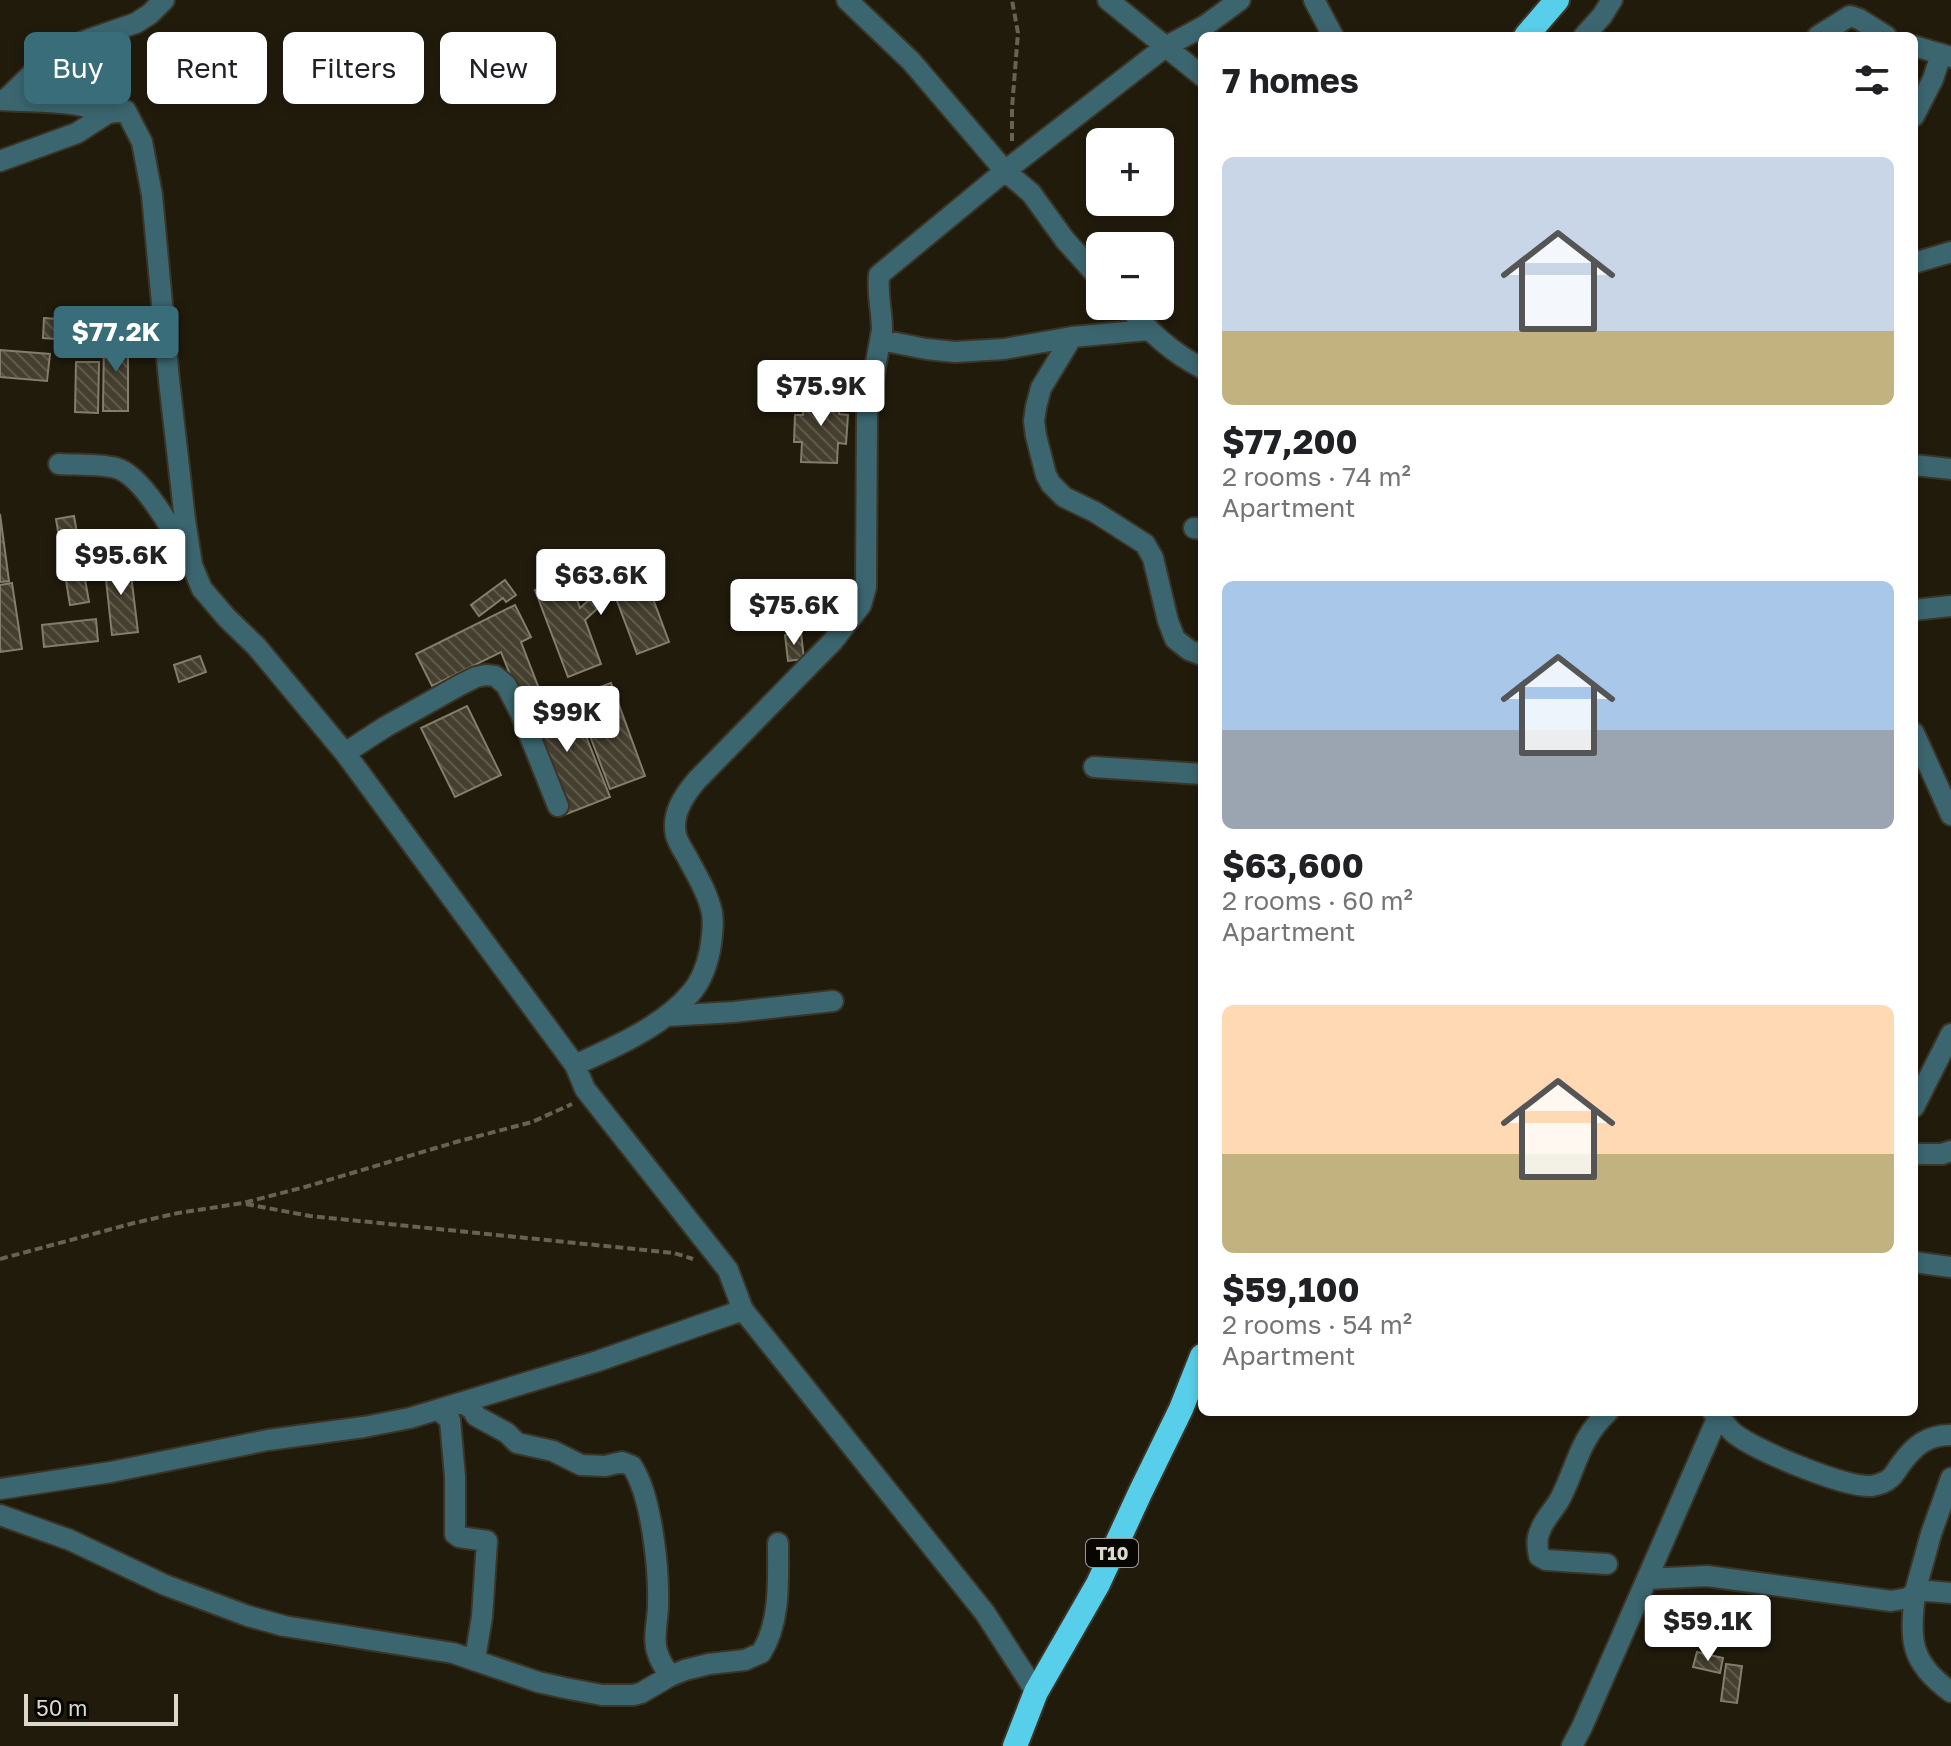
<!DOCTYPE html>
<html lang="en">
<head>
<meta charset="utf-8">
<style>
	body { margin:0; font-family:"Golos Text",sans-serif; background:#f2f2f2; color:#202124; height:100vh; display:flex; flex-direction:column; font-size:30px; white-space:nowrap }
	* { box-sizing:border-box; margin:0 }
	p { font-size:26px; color:#757577 }
	.icon { flex:none; width:44px; height:44px; fill:none; stroke:currentColor; stroke-width:2; stroke-linecap:round; stroke-linejoin:round }
	.map { position:relative; flex:1; overflow:hidden }
	.details { position:absolute; left:1198px; top:32px; width:720px; height:1384px; display:flex; flex-direction:column; background:#fff; border-radius:12px; box-shadow:0 4px 12px #0003 }
	.details>* { flex:none }
	.hud { position:absolute; left:24px; top:32px; width:760px; height:72px; display:flex; gap:16px }
	.buttons { position:absolute; left:1086px; top:128px; display:grid; gap:16px }
	.buttons a { display:grid; place-items:center; width:88px; height:88px; border-radius:12px; background:#fff; box-shadow:0 4px 12px #0003; font-size:40px }
	.scale { position:absolute; left:24px; bottom:20px; width:154px; box-sizing:border-box; padding-left:8px; border:4px solid #dcd8ce; border-top:0; font-size:22px; line-height:28px; white-space:nowrap; color:#dcd8ce; -webkit-text-stroke:6px #080603; paint-order:stroke }
	.price { position:absolute; translate:-50% -68px; padding:0 18px; border-radius:8px; background:#fff; color:#222; font-size:26px; line-height:52px; filter:drop-shadow(0 2px 4px #0008) }
	.price::after { content:''; position:absolute; left:50%; top:48px; width:24px; height:18px; margin-left:-12px; background:inherit; clip-path:polygon(0 0,100% 0,50% 100%) }
	.price.active { background:#396d79; color:#fff }
	ul { padding:0; list-style:none }
	li { display:grid; align-content:center; gap:16px; height:424px; padding:0 24px }
	li span { display:grid; place-items:center; height:248px; border-radius:12px; color:#555 }
	li>.icon { margin-inline-start:auto }
	span .icon { width:144px; height:144px; fill:#fffc; stroke-width:1 }
	li b { font-size:34px }
	h2 { display:flex; justify-content:space-between; align-items:center; height:96px; padding:0 24px; font-size:34px }
	.pill { padding:0 28px; border-radius:12px; background:#fff; box-shadow:0 4px 12px #0003; font-size:28px; line-height:72px }
	.pill.active { background:#396d79; color:#fff }
	.map>svg:first-child { display:block }
</style>
</head>
<body>
<div class="map">
<svg width="1951" height="1746" viewBox="0 0 1951 1746">
	<defs>
		<pattern id="building-back-hatch" width="6" height="6" patternUnits="userSpaceOnUse" patternTransform="scale(2)"><rect width="6" height="6" fill="#453f2f"/><path d="M-1 5l2 2M0 0l6 6M5-1l2 2" fill="none" stroke="#5f5a4c"/></pattern>
	</defs>
	<rect width="100%" height="100%" fill="#211b0c"/>
	<!-- building -->
	<path fill="url(#building-back-hatch)" stroke="#847d6b" stroke-width="2" d="M44 318 101 322 100 342 43 338Z
		M104 336H128V411H103Z
		M0 350 50 354 47 381 0 377Z
		M76 362H99L98 413 75 412Z
		M804 393 840 394 839 414 848 415 846 444 838 443 837 463 801 462 802 442H794L795 415H803Z
		M0 514 9 581 0 582Z
		M74 516 89 602 70 605 56 519Z
		M129 558 138 632 112 635 104 561Z
		M639 561 669 642 637 654 614 593 585 620 601 664 568 677 535 590 569 577 580 608 610 581 607 573Z
		M505 580 516 595 506 602 503 598 479 616 471 605Z
		M12 583 22 649 0 652V585Z
		M515 605 531 637 521 642 543 699 523 707 501 652 432 686 416 654Z
		M96 619 98 641 44 647 42 625Z
		M801 633 804 659 788 661 785 635Z
		M200 656 206 672 179 682 174 665Z
		M611 683 645 776 610 789 575 696Z
		M569 693 610 797 564 815 524 711Z
		M467 706 501 775 455 797 421 728Z
		M1697 1652 1723 1658 1720 1673 1693 1667Z
		M1726 1664 1742 1666 1737 1703 1721 1701Z"/>
	<g fill="none" stroke-linecap="round" stroke-linejoin="round">
		<!-- minor casing -->
		<g stroke="#3b3527" stroke-width="24">
			<path id="minor" d="M847 0 911 61 1005 171 1031 193 1065 240 1100 279
				M1108 0 1202 76
				M1314 0 1333 36
				M1584 36 1602 16 1612 0
				M1818 36 1850 16 1859 19 1886 36
				M1914 46 1951 57
				M0 100C38 102 72 100 108 113
				M5 100 33 73 59 53 87 40 136 23 150 14 164 0
				M1914 116 1933 79 1941 54
				M0 161 77 133 108 113 126 111 142 142 152 195 169 380 185 520 192 565 202 589 227 618 256 646 345 753 575 1065 585 1089 728 1270 743 1310 985 1613 1036 1692
				M1914 263 1951 252
				M1127 306C1149 331 1172 353 1202 368
				M1072 337 1041 388 1036 407 1034 421 1036 436 1046 475 1051 484 1064 497 1095 512 1145 544 1153 558 1168 621 1175 639 1189 650 1202 655
				M881 340 926 349 955 352 1004 349 1072 337 1148 330
				M59 464C76 465 101 464 116 468 141 474 174 532 186 555
				M1914 465 1951 469
				M1194 528 1202 529
				M1914 610 1951 606
				M1914 733 1951 815
				M345 753 385 727 460 685 476 677 486 675 495 676 506 685 521 714 558 806
				M1094 767 1202 774
				M666 1016 734 1012 833 1001
				M575 1065C613 1048 663 1026 690 994 701 982 707 965 710 950 712 938 714 925 712 913 708 893 696 874 687 857 683 850 678 843 676 835 671 814 684 795 697 780L833 641 861 605 866 587 867 411 882 330C882 311 877 294 879 275L1005 171 1165 47 1206 25 1240 0
				M1914 1107 1951 1034
				M1914 1154H1942L1951 1151
				M1914 1262 1951 1267
				M462 1403 472 1409 476 1416 507 1433 517 1443 553 1451 581 1465 605 1466 622 1462 632 1466C652 1497 659 1569 658 1605 658 1620 652 1640 658 1654 660 1662 666 1669 670 1676
				M439 1410 450 1420 455 1477V1534L459 1537 487 1541 482 1617 475 1659
				M1713 1412C1722 1418 1727 1428 1735 1434 1757 1451 1845 1488 1872 1486 1877 1485 1886 1482 1889 1479 1894 1476 1897 1469 1901 1464 1914 1446 1927 1435 1951 1435
				M0 1489 111 1472 268 1440 364 1427 410 1418 598 1361 743 1310
				M0 1515 70 1540 165 1585 248 1616 284 1626 453 1653 538 1682 565 1688 602 1695H633L641 1693 670 1676 685 1670 709 1664 745 1660 761 1653C781 1622 778 1579 778 1543
				M1607 1564 1546 1560 1539 1556C1537 1547 1536 1539 1540 1531 1544 1519 1554 1510 1560 1499 1577 1466 1579 1439 1608 1412
				M1648 1579 1707 1576 1891 1601 1908 1598 1915 1592 1931 1534 1951 1478
				M1951 1593 1928 1591 1915 1592C1910 1640 1909 1662 1951 1692
				M1572 1746 1582 1727 1720 1412"/>
		</g>
		<!-- highway casing -->
		<g stroke="#3b3527" stroke-width="28">
			<path id="highway" d="M1526 36 1557 0
				M1015 1746 1036 1692 1098 1584 1140 1493 1181 1409 1202 1356"/>
		</g>
		<!-- path -->
		<path stroke="#676255" stroke-width="4" stroke-dasharray="8 4" stroke-linecap="butt" d="M1012 141V108L1018 33 1012 0
			M246 1204 310 1216 674 1253 693 1259
			M0 1259 134 1223 178 1213 243 1203 305 1187 456 1142 532 1122 572 1104"/>
		<!-- minor -->
		<use href="#minor" stroke="#3b6670" stroke-width="20"/>
		<!-- highway -->
		<use href="#highway" stroke="#58cfea" stroke-width="24"/>
	</g>
	<g text-anchor="middle" dominant-baseline="central" stroke-width="7" stroke-linejoin="round" paint-order="stroke">
		<!-- shield labels -->
		<rect fill="#080603" stroke="#9c9991" stroke-width="2" x="1086" y="1539" width="52" height="28" rx="6"/>
		<g font-size="18" font-weight="bold" fill="#dcd8ce">
			<text x="1112" y="1553">T10</text>
		</g>
	</g>
</svg>
<div class="buttons">
<a>+</a>
<a>−</a>
</div>
<div class="scale">50 m</div>
<b class="price active" style="left:116px;top:374px">$77.2K</b>
<b class="price" style="left:821px;top:428px">$75.9K</b>
<b class="price" style="left:121px;top:597px">$95.6K</b>
<b class="price" style="left:601px;top:617px">$63.6K</b>
<b class="price" style="left:794px;top:647px">$75.6K</b>
<b class="price" style="left:567px;top:754px">$99K</b>
<b class="price" style="left:1708px;top:1663px">$59.1K</b>
<div class="hud">
<a class="pill active">Buy</a>
<a class="pill">Rent</a>
<a class="pill">Filters</a>
<a class="pill">New</a>
</div>
<section class="details">
<h2>7 homes<svg class="icon" aria-label="filters" viewBox="0 0 24 24"><path d="M4 7h16M4 17h16"/><circle cx="9" cy="7" r="2"/><circle cx="15" cy="17" r="2"/></svg></h2>
<ul>
<li><span style="background:linear-gradient(#c9d6e8 70%,#c2b280 0)"><svg class="icon" aria-label="home" viewBox="0 0 24 24"><path d="M3 11l9-7 9 7M6 9v11h12V9"/></svg></span><div><b>$77,200</b><p>2 rooms · 74 m²</p><p>Apartment</p></div></li>
<li><span style="background:linear-gradient(#a9c7e8 60%,#9aa5b1 0)"><svg class="icon" aria-label="home" viewBox="0 0 24 24"><path d="M3 11l9-7 9 7M6 9v11h12V9"/></svg></span><div><b>$63,600</b><p>2 rooms · 60 m²</p><p>Apartment</p></div></li>
<li><span style="background:linear-gradient(#ffd9b3 60%,#c2b280 0)"><svg class="icon" aria-label="home" viewBox="0 0 24 24"><path d="M3 11l9-7 9 7M6 9v11h12V9"/></svg></span><div><b>$59,100</b><p>2 rooms · 54 m²</p><p>Apartment</p></div></li>
</ul>
</section>
</div>
</body>
</html>
